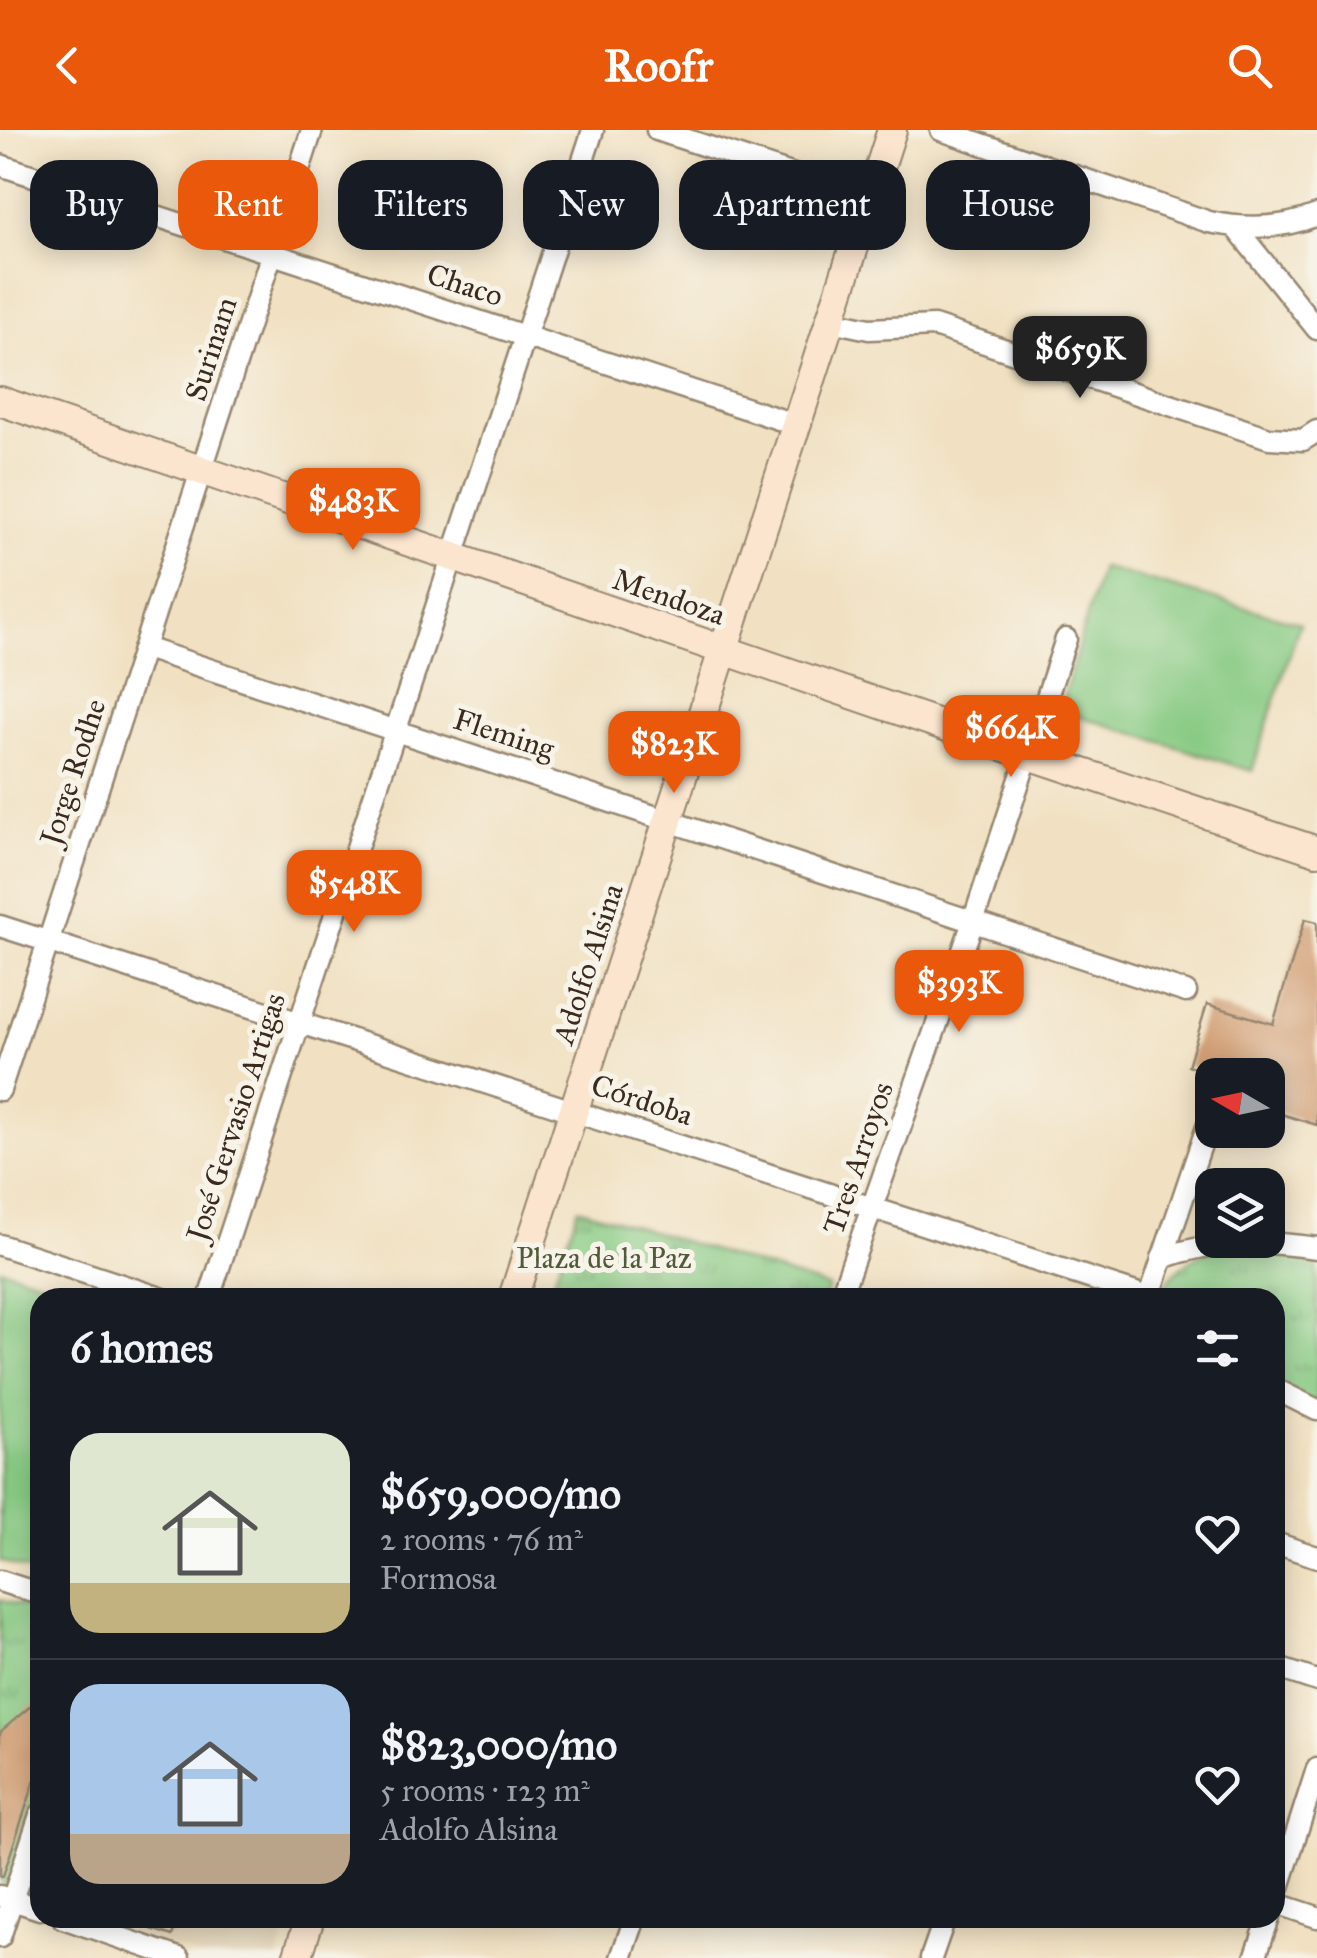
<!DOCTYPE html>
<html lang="en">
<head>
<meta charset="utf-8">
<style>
	body { margin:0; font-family:"IM FELL Great Primer",serif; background:#20242c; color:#f1f3f6; height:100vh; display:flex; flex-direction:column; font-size:38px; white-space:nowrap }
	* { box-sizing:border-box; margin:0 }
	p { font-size:32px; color:#9ea1a6 }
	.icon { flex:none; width:55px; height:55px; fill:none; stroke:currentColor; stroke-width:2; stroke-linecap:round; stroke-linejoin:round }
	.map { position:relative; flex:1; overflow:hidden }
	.side { position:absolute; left:30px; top:1158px; width:1255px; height:640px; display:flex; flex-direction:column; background:#171b24; border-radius:30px; box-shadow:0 5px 25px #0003 }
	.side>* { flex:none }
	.hud { position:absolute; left:30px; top:30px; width:1258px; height:90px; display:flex; gap:20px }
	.needle { width:65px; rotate:279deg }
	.buttons { position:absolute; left:1195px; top:928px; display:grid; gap:20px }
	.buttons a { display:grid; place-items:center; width:90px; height:90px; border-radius:20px; background:#171b24; box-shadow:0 5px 25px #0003; font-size:50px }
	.price { position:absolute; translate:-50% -85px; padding:0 22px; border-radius:20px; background:#ea580c; color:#fff; font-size:32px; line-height:65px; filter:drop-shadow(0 2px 5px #0008) }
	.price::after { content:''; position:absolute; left:50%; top:60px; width:30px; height:22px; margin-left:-15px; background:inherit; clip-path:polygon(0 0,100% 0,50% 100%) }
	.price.on { background:#222; color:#fff }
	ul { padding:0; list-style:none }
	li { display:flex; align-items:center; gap:30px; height:250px; padding:0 40px }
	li+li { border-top:2px solid #363941 }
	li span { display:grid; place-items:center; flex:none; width:280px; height:200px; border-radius:30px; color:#555 }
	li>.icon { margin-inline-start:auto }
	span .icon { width:120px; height:120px; fill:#fffc; stroke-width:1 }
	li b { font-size:42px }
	h2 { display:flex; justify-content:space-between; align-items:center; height:120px; padding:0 40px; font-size:42px }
	.chip { padding:0 35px; border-radius:30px; background:#171b24; box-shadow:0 5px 25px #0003; font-size:35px; line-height:90px }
	.chip.on { background:#ea580c; color:#fff }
	header { display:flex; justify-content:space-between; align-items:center; height:130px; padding:0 40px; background:#ea580c; color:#fff; font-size:45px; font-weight:800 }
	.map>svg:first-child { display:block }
</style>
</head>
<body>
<header><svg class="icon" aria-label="back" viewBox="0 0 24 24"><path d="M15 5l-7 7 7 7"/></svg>Roofr<svg class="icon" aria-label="search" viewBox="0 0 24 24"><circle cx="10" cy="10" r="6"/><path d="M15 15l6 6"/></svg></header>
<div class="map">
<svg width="1317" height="1828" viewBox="0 0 1317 1828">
	<defs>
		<pattern id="park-tufts" width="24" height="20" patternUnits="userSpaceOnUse" patternTransform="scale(2.5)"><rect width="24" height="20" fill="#87ca83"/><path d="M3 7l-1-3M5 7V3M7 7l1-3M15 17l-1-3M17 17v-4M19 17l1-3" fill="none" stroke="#70a46b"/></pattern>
	</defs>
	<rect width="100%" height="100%" fill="#f7f3e8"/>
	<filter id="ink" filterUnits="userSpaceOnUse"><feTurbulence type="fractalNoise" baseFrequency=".01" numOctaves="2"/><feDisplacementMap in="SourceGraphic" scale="20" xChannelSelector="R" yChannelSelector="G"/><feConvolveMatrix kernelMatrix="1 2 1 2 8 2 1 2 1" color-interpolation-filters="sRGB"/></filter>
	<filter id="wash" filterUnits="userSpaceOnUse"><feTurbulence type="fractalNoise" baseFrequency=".0048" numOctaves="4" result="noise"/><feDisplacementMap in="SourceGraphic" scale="40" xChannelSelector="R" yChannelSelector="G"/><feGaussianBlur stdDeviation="2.25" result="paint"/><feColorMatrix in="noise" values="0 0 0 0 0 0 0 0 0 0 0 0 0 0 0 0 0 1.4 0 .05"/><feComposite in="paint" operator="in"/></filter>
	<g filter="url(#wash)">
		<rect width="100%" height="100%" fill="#f1e1c2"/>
		<!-- built -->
		<path fill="#e2d2b4" d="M84 1788H291L278 1828H204Z"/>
		<!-- park -->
		<path fill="url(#park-tufts)" stroke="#617a50" stroke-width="2.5" d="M578 1078 828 1157 825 1167H548Z
			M1224 1116 1317 1121V1276L1275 1254V1168L1166 1167 1162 1159C1179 1134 1196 1125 1224 1116Z
			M0 1470 40 1481V1655L7 1755 0 1752Z"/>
		<!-- pitch -->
		<path fill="#87ca83" stroke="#617a50" stroke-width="2.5" d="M1101 437 1300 493 1252 641 1060 580Z
			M0 1138 92 1167 40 1168V1444L0 1431Z"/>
		<g id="blocks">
			<!-- building -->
			<path fill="#cf996d" d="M1305 789 1317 792V995L1268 980V945H1217L1188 936 1207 874 1273 894Z
				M40 1568V1635L3 1746H0V1602Z
				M125 1788H178L172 1806 125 1790Z"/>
		</g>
	</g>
	<g filter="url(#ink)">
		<use href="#blocks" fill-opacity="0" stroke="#968670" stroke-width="2.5"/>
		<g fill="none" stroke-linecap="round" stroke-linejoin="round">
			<!-- minor casing -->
			<g stroke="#968670" stroke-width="25">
				<path id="minor" d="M657 0 870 70
					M941 0 1209 92C1244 99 1283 99 1317 85
					M0 35 797 295
					M1235 97 1317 199
					M831 191 869 199 934 196 1269 308 1303 310 1317 301
					M145 518 1186 862
					M0 796 1151 1168
					M0 960 312 0
					M0 1115 161 1168
					M1162 1128C1218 1109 1259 1110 1317 1118
					M209 1168 593 0
					M840 1168 973 792 1066 509
					M1149 1168 1207 997
					M1275 1259 1317 1280
					M1275 1413 1317 1427
					M0 1451 40 1464
					M1275 1537 1317 1551
					M0 1766 40 1779
					M1275 1770 1317 1639
					M1275 1773 1317 1787
					M63 1788 179 1828
					M0 1807 40 1685
					M621 1828 635 1788
					M931 1828 945 1788
					M1255 1828 1269 1788"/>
			</g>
			<!-- secondary casing -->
			<g stroke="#968670" stroke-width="32">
				<path id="secondary" d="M0 271 1029 625 1317 721
					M513 1168 892 0
					M297 1828 310 1788"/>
			</g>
			<!-- minor -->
			<use href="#minor" stroke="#fff" stroke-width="20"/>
			<!-- secondary -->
			<use href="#secondary" stroke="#fbe5cf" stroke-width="28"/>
		</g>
	</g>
	<g text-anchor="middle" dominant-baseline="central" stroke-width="10" stroke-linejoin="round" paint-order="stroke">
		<!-- street labels -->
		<g font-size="30" fill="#3b2a1e" stroke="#f7f3e8">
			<text transform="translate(465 155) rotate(18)">Chaco</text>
			<text transform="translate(211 219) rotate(-72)">Surinam</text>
			<text transform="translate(669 467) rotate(19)">Mendoza</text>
			<text transform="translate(504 604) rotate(18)">Fleming</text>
			<text transform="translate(73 642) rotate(-72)">Jorge Rodhe</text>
			<text transform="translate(588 834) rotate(-72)">Adolfo Alsina</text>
			<text transform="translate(642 970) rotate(18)">Córdoba</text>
			<text transform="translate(236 987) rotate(-72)">José Gervasio Artigas</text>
			<text transform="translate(858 1028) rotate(-71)">Tres Arroyos</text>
		</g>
		<!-- park labels -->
		<g font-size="30" fill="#525a3c" stroke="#f7f3e8">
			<text x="604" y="1128">Plaza de la Paz</text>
		</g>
	</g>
</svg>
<div class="buttons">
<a><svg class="needle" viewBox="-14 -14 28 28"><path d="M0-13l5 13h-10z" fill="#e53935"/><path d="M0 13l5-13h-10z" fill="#9ea1a6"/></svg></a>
<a><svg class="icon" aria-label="layers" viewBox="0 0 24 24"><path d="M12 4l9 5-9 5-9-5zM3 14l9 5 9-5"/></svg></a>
</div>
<b class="price on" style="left:1080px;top:271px">$659K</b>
<b class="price" style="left:353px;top:423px">$483K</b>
<b class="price" style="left:1011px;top:650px">$664K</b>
<b class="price" style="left:674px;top:666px">$823K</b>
<b class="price" style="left:354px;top:805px">$548K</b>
<b class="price" style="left:959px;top:905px">$393K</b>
<div class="hud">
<a class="chip">Buy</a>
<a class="chip on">Rent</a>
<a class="chip">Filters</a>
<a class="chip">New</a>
<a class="chip">Apartment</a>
<a class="chip">House</a>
</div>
<section class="side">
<h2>6 homes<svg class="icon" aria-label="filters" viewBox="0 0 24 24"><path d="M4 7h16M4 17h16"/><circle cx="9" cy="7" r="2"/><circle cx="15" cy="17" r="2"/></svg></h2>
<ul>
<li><span style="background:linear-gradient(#dfe7d0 75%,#c2b280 0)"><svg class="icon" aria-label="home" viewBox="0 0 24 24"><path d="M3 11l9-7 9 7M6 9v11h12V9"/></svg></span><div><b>$659,000/mo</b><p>2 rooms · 76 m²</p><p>Formosa</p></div><svg class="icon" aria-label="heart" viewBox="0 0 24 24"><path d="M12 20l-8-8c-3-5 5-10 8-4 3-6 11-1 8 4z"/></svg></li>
<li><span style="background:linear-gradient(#a9c7e8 75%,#b9a48a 0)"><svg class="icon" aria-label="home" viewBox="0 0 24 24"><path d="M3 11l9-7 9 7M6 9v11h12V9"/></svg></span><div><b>$823,000/mo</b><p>5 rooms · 123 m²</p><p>Adolfo Alsina</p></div><svg class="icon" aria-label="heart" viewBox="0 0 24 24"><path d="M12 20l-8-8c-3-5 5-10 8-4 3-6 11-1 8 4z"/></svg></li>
</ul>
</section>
</div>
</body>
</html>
